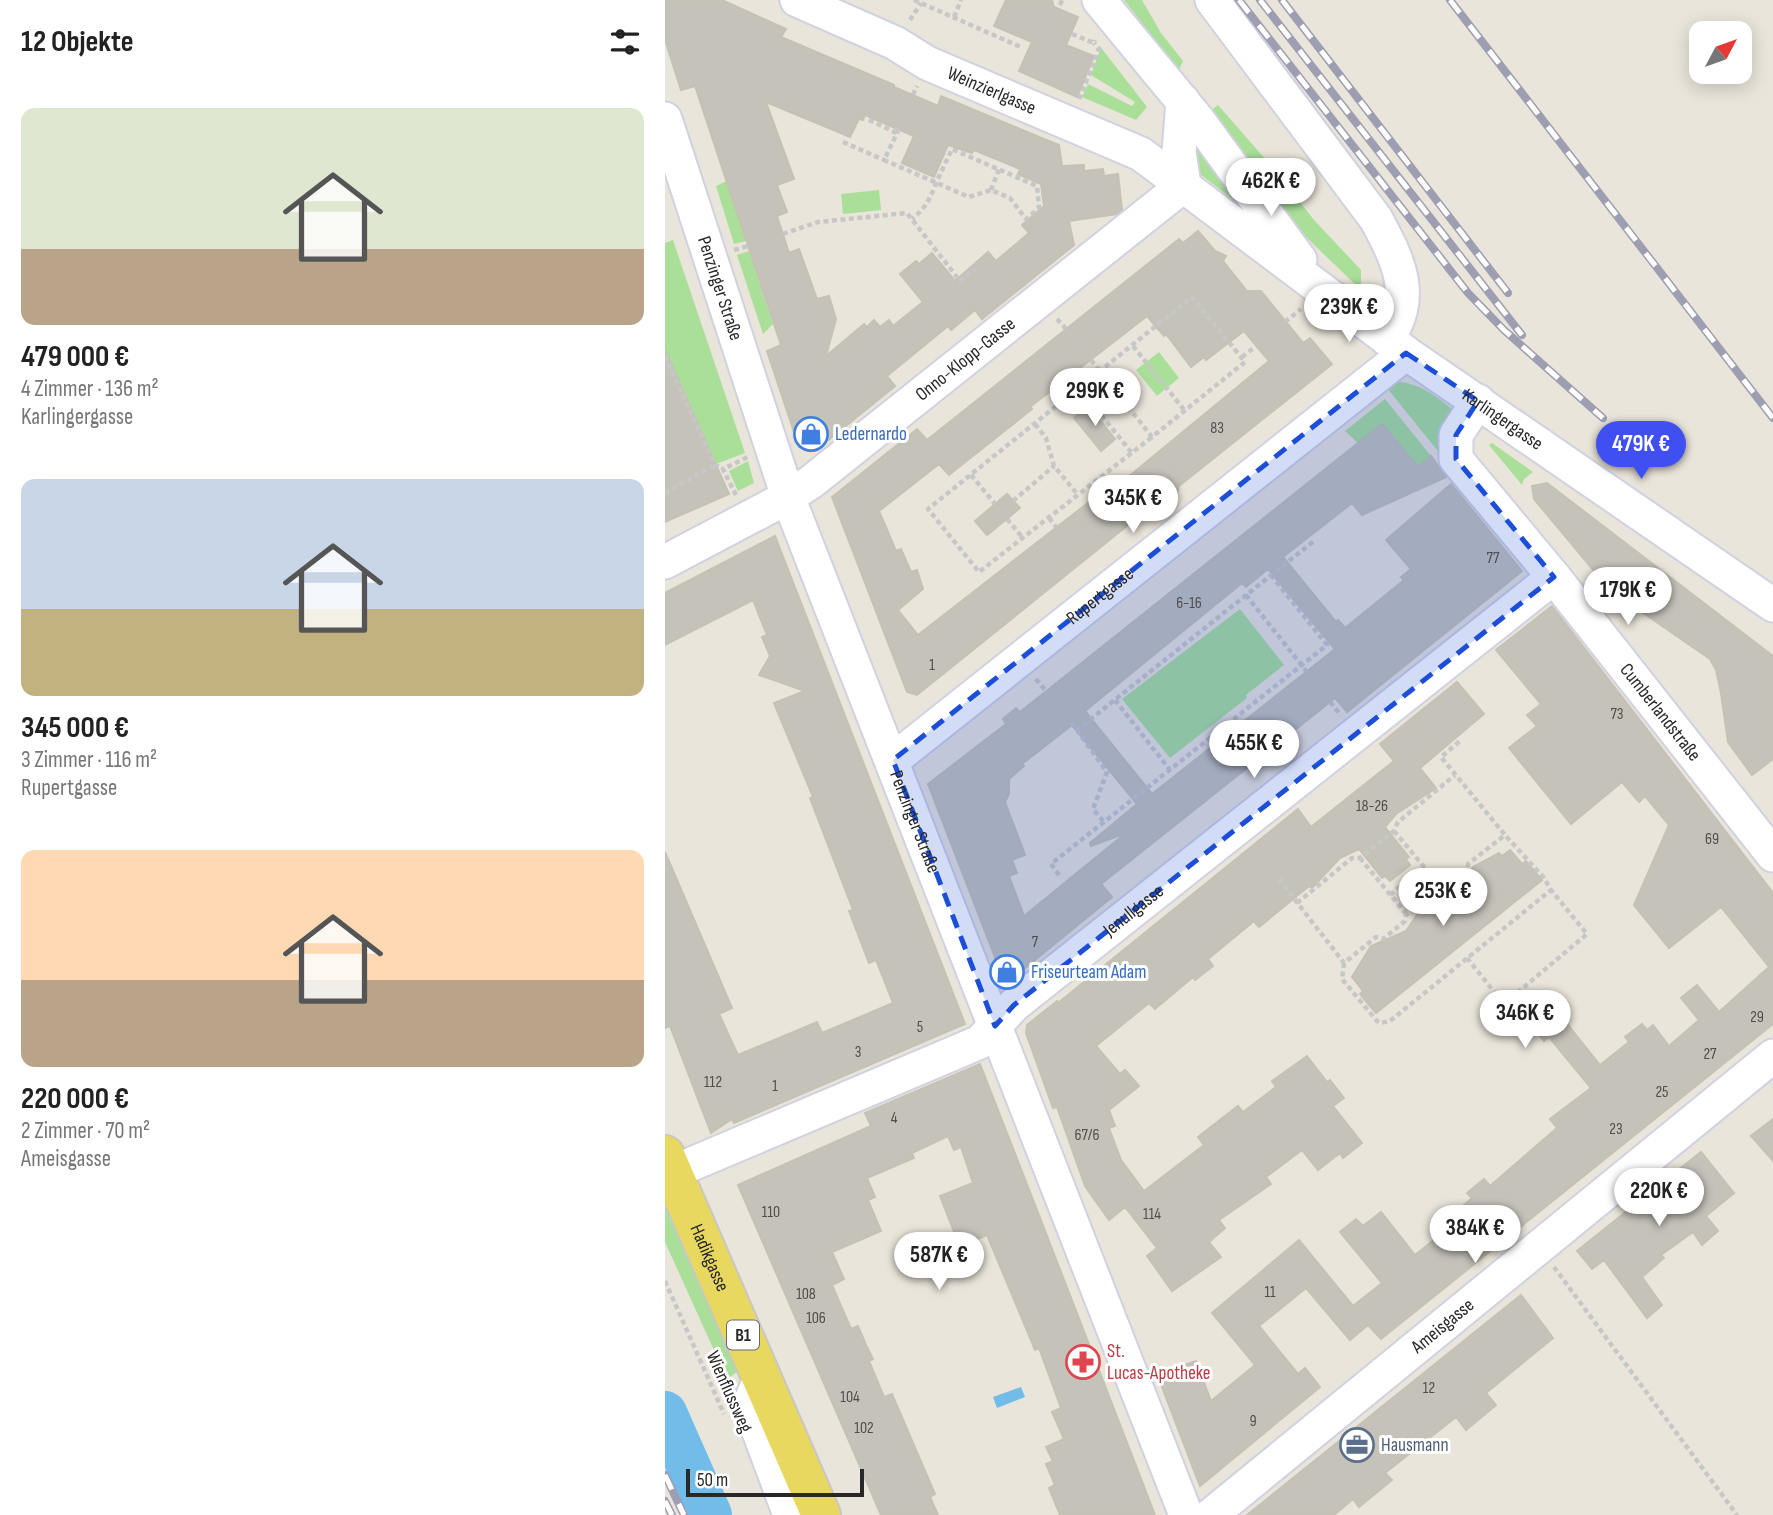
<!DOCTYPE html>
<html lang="de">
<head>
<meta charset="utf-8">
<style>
	body { margin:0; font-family:"Sofia Sans Condensed",sans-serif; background:#f6f6f6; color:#222; height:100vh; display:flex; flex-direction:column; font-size:26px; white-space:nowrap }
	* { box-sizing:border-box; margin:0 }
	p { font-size:23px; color:#767676 }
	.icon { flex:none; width:38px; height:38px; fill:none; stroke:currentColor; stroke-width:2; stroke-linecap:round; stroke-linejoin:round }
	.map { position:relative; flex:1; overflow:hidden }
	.drawer { display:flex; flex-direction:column; background:#fff; width:665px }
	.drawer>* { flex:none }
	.needle { width:46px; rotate:49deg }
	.fabs { position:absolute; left:1024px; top:21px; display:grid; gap:14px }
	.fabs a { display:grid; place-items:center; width:63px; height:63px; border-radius:14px; background:#fff; box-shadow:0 4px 18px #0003; font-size:35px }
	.scale { position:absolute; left:21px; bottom:18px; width:178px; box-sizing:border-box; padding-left:7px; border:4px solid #282828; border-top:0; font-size:19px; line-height:24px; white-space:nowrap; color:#282828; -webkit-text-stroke:5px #fff; paint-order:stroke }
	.price { position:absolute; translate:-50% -60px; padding:0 16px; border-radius:24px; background:#fff; color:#222; font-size:23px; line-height:46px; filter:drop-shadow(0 2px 4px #0008) }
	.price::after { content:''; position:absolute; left:50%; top:42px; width:21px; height:16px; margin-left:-10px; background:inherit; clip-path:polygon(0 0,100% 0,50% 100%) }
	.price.active { background:#404ff1; color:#fff }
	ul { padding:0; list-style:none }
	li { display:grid; align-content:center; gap:14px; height:371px; padding:0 21px }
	li span { display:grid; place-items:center; height:217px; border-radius:14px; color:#555 }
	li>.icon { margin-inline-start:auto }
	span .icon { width:126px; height:126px; fill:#fffc; stroke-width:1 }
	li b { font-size:30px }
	h2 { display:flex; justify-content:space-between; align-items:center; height:84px; padding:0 21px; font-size:30px }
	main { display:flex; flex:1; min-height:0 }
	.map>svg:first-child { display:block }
</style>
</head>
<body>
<main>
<section class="drawer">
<h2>12 Objekte<svg class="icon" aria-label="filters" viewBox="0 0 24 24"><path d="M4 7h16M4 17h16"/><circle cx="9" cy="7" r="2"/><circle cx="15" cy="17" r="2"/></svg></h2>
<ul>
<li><span style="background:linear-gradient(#dfe7d0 65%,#b9a48a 0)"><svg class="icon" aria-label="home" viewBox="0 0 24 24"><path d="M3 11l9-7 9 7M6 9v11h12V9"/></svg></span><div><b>479 000 €</b><p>4 Zimmer · 136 m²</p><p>Karlingergasse</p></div></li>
<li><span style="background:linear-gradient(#c9d6e8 60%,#c2b280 0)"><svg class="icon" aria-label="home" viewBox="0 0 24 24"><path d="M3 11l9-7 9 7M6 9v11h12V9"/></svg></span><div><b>345 000 €</b><p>3 Zimmer · 116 m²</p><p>Rupertgasse</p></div></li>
<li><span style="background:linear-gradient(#ffd9b3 60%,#b9a48a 0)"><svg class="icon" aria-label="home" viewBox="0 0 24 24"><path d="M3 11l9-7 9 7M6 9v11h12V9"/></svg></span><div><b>220 000 €</b><p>2 Zimmer · 70 m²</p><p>Ameisgasse</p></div></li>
</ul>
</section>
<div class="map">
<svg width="1108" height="1515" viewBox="0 0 1108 1515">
	<rect width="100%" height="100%" fill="#eae5da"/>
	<!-- green -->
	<path fill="#a9df99" d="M459 0H477L496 33 518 61 514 70Z
		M434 45 482 107 471 120 417 97 423 84 467 106 470 102 426 75 435 50Z
		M553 105 608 168 649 220 696 270V290L643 239 545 111Z
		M523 116 578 207 527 168Z
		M62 181 81 241 69 244 51 186Z
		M214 190 216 210 178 214 176 194Z
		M8 240 80 453 51 464 0 350V243Z
		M84 251 108 324 98 334 72 255Z
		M494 352 514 378 492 396 471 370Z
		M734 382C758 384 774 399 792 413L780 452 772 450 722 388Z
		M720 399 766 456 753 467 717 424 693 443 680 431Z
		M827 443 868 472 859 479 857 485 824 445Z
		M83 461 89 483 73 491 64 471Z
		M575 609 619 665 581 695 582 698 505 758 457 699Z
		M0 1207 72 1372 62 1379 0 1242Z"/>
	<!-- water -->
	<path fill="#71bce8" d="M356 1387 360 1397 332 1408 328 1397Z"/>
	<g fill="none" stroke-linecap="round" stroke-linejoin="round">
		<!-- river -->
		<path stroke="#71bce8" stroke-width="44" d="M0 1413 45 1515"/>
	</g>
	<!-- building -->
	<path fill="#c5c2ba" stroke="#c5c1b4" stroke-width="2" fill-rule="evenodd" d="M0 0H57L121 29 116 37 229 85V87L273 106 276 96 379 139 394 145 397 166 419 165V171L438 169 439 176 453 174 457 210 452 214 404 221 409 245 317 319 310 310 286 330 283 326 222 376 230 386 150 451 134 447 102 351 116 345 30 86 16 90 0 40ZM101 102 185 137 194 119 198 120 200 115 249 136 237 163 269 177 283 145 307 153 309 150 355 169 353 174 376 184 379 206 357 225 364 233 331 261 323 252 290 281 267 253 254 264 251 261 235 274 258 302 228 326 224 320 215 327 209 320 202 327 199 324 161 356 171 319 164 296 152 299 134 249 124 253 112 216 122 212 112 185 129 179Z
		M341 0H387L389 7 413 17 401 45 429 56 412 97 354 71 367 42 329 26Z
		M533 231 550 251 561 256 558 261 582 291H596L638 343 645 338 667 364 514 486 512 494 504 492 252 695 242 692 167 497 252 429 262 440 514 239 518 243ZM482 316 499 336 501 334 526 367 539 357 541 360 579 331 604 361 440 496 437 492 253 635 233 610 258 589 252 570 246 572 236 549 231 551 214 511 274 464 284 475 367 409 365 407Z
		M0 350 64 494 0 522Z
		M424 406 450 439 436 451 409 418Z
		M717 424 753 467 766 456 781 477 697 515 687 503 618 557 671 622 673 620 680 628 739 580 736 577 746 569 721 540 786 484 857 571 682 712 670 698 436 884 447 897 349 977 337 975 263 784 341 724 338 719 351 708 355 712ZM603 569 670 649 487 794 420 711 577 583 581 587ZM407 725 472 804 425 843 426 846 461 833 359 916 344 876 352 873 347 860 360 855 340 802 344 794V779L359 766 357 764Z
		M882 483 1108 656V759L1087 775 1063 742 1056 693 1051 670 1045 659 945 590 869 499 867 486Z
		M342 494 355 508 322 535 310 521Z
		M110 536 300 1024 69 1123 67 1119 46 1133 5 1026 0 1028V852L67 1008 54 1014 73 1055 152 1022 157 1033 228 1003 211 960 204 963 184 911 188 910 145 798 148 797 109 703 140 691 94 675 105 656 97 637 102 635 88 600 0 645V593Z
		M887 606 1108 893V1024L716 1339 703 1325 685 1340 641 1288 594 1326 633 1374 640 1368 655 1387 535 1486 492 1374 531 1361 546 1401 590 1365 547 1313 634 1240 688 1306 717 1283 675 1232 691 1219 698 1226 716 1212 750 1255 785 1227 780 1221 807 1198 802 1193 819 1179 825 1186 892 1128 885 1119 926 1088 884 1037 879 1041 862 1020 883 1000 935 1065 964 1042 960 1037 977 1024 982 1030 988 1025 1004 1046 1034 1020 1016 998 1032 985 1054 1012 1104 967 1056 907 1004 948 969 905 1004 825 980 796 974 802 957 782 906 824 844 748 872 726 862 715 876 704 831 650Z
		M792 682 819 714 755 768 771 788 731 814 720 827 744 857 741 859 745 865 725 881 720 876 717 878 694 849 675 858 647 888 644 886 594 927 589 921 543 959 548 966 530 980 528 977 490 1009 484 1003 431 1046 455 1074 460 1070 474 1086 444 1110 450 1126 444 1128 456 1160 479 1191 539 1145 533 1137 573 1106 578 1112 611 1087 607 1081 642 1056 662 1082 665 1080 679 1098 668 1106 697 1143 678 1158 675 1153 653 1170 637 1150 601 1177 606 1184 554 1220 560 1228 544 1242 556 1257 507 1291 482 1256 492 1248 460 1207 444 1220 420 1186 392 1107 388 1108 361 1033 362 1025 392 1001 393 1003 633 809 646 827 729 761 715 744Z
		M845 850 857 864 861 861 877 880 711 1013 695 994 698 991 687 977 706 946 741 931 760 903 792 890 808 867 834 853 837 856Z
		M315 1064 365 1192 490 1515H395L384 1488 390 1485 381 1464 388 1461 381 1447 399 1439 387 1412 396 1408 374 1348 370 1350 322 1235 295 1246 286 1224 275 1196 308 1183 296 1147 289 1150 283 1136 247 1153 249 1158 202 1178 210 1197 203 1200 216 1231 167 1252 179 1279 167 1285 186 1329 193 1326 201 1345 208 1359 204 1361 219 1397 227 1394 270 1494 265 1497 273 1515H216L73 1185 206 1126 200 1113Z
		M1108 1119V1161L1086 1136Z
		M1036 1152 1069 1193 1041 1216 1053 1231 1037 1245 1028 1232 996 1255 999 1258 977 1277 997 1305 982 1318 939 1260 927 1269 912 1251Z
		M856 1295 888 1338 821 1393 831 1405 801 1430 791 1417 720 1473 727 1480 694 1507 688 1499 669 1515H582Z"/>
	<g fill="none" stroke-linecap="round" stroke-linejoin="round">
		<!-- minor casing -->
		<g stroke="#d0d1e1" stroke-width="37">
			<g id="minor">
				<path id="s1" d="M132 0 230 43 262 63 476 154 741 353 1108 605"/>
				<path d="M434 0 533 120 635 260"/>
				<path d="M547 0 711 219C733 260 752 296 722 339"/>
				<path d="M518 101 514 152 519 185"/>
				<path id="s2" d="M0 119 123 497 521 1515"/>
				<path id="s3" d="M813 401 791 435V459L889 577 1108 855"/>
				<path id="s4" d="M0 562 123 497 146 482 519 185"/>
				<path id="s5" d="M228 760 741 353"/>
				<path id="s6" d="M8 1172 315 1042 349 1005 889 577"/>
				<path d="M96 1377 87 1398 88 1416 125 1515"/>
				<path id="s7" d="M546 1515 1108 1056"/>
			</g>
		</g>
		<!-- major casing -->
		<g stroke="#c7c7c7" stroke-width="42">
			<g id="major">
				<path id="s8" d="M0 1155 156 1515"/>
			</g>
		</g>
		<!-- path -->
		<path stroke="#c7c7c7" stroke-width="4.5" stroke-dasharray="5 3.5" stroke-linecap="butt" d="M249 0 358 48
			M395 5 397 0
			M289 17 296 0
			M245 20 256 3
			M407 34 429 43 430 40
			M248 95 252 86
			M414 99 434 50 429 43
			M204 120 232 133
			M234 129 219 160 304 197 326 190 345 198 361 219 374 208 372 186 287 149 271 183C265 199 260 209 247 219
			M178 142 219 160
			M326 190 334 169
			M118 234 153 222 242 213 295 281 310 269
			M69 250 83 246
			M392 319 401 329
			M620 322 636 309
			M468 346 520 411
			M0 356 50 465 58 469
			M577 357 591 346
			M426 360 487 437 580 362 527 297 263 509 314 572 487 437
			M415 389 467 453
			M370 424 381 438 389 466 413 495
			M306 475 330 504
			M0 493 50 465
			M71 495 58 469 83 457
			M348 501 389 466
			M384 518 391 527
			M342 519 358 538
			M581 595 642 672
			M371 679 381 691
			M450 700 505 770
			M665 702 675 714
			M406 723 412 730 649 541
			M412 730 442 772 428 809 439 822
			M729 831 775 886
			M695 858 741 914
			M394 875 386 864 662 645 606 575
			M614 879 679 963 711 937 718 939 740 921 741 915 775 886 783 888 802 872 803 864 840 835 776 757 796 740
			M725 895 759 866
			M632 903 687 858H695L729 831 733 822 790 775
			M802 958 839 1004 922 934 886 890
			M679 963 677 979 712 1021 715 1023 725 1021 886 890 879 878 840 835
			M889 1267 1072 1515
			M0 1281 59 1414"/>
		<!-- minor -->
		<use href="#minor" stroke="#fff" stroke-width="33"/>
		<!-- major -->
		<use href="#major" stroke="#e9d860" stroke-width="38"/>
		<!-- rail casing -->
		<g stroke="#9e9eb2" stroke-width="8">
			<path id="rail" d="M574 0 803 293 839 330 938 418
				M595 0 857 335
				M617 0 843 293
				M785 0 1108 418
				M0 1475 19 1515
				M0 1501 7 1515"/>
		</g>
		<!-- rail -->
		<use href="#rail" stroke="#fff" stroke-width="5" stroke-dasharray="16" stroke-linecap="butt"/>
	</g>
	<!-- marked area -->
	<path fill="#1d4ed8" fill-opacity="0.2" stroke="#1d4ed8" stroke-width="5" stroke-dasharray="14 9" stroke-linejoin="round" d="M741 353 813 401 791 435V459L889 577 349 1005 330 1026 228 760Z"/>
	<!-- icons -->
	<defs>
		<g id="shop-ring" transform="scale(1.75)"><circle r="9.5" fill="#fff" stroke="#3f7fe0" stroke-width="1.5"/><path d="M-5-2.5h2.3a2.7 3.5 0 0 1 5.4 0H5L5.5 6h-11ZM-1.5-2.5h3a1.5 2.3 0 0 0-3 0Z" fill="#3f7fe0"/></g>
		<g id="pharmacy-ring" transform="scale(1.75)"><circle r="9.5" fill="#fff" stroke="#e0444e" stroke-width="1.5"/><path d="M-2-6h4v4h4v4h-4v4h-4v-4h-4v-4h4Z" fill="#e0444e"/></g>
		<g id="office-ring" transform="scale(1.75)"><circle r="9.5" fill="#fff" stroke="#5c6f8a" stroke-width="1.5"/><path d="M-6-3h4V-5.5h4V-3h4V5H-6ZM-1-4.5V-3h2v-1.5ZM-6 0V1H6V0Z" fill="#5c6f8a"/></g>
	</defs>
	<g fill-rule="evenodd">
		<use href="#shop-ring" x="146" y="434"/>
		<use href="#shop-ring" x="342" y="972"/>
		<use href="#pharmacy-ring" x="418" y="1362"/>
		<use href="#office-ring" x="692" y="1445"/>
	</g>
	<g text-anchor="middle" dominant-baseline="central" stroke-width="6" stroke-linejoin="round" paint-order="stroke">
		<!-- number labels -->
		<g font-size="16" fill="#4f4e4c">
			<text x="552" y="428">83</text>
			<text x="828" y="558">77</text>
			<text x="524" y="603">6-16</text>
			<text x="267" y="665">1</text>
			<text x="952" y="714">73</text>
			<text x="707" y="806">18-26</text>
			<text x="1047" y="839">69</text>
			<text x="370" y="942">7</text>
			<text x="1092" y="1017">29</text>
			<text x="255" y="1027">5</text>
			<text x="193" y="1052">3</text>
			<text x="1045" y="1054">27</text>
			<text x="48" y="1082">112</text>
			<text x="110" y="1086">1</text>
			<text x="997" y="1092">25</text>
			<text x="229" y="1118">4</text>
			<text x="951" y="1129">23</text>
			<text x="422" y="1135">67/6</text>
			<text x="106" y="1212">110</text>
			<text x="487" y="1214">114</text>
			<text x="605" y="1292">11</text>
			<text x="141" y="1294">108</text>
			<text x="151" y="1318">106</text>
			<text x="764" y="1388">12</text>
			<text x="185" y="1397">104</text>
			<text x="588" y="1421">9</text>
			<text x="199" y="1428">102</text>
		</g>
		<!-- shield labels -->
		<rect fill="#fff" stroke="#686868" stroke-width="2" x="62" y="1320.5" width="32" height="29" rx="5"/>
		<g font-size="18" font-weight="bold" fill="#282828">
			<text x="78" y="1335">B1</text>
		</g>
		<!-- street labels -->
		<g font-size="19" fill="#282828" stroke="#fff">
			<text stroke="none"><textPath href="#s1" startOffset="215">Weinzierlgasse</textPath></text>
			<text stroke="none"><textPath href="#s2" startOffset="178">Penzinger Straße</textPath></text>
			<text stroke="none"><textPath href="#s4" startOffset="364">Onno-Klopp-Gasse</textPath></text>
			<text stroke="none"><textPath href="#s1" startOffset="826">Karlingergasse</textPath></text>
			<text stroke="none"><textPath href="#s5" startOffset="264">Rupertgasse</textPath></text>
			<text stroke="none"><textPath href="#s3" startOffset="390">Cumberlandstraße</textPath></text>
			<text stroke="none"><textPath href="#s2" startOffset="746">Penzinger Straße</textPath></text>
			<text stroke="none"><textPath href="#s6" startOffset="536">Jenullgasse</textPath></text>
			<text stroke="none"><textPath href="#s8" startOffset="112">Hadikgasse</textPath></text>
			<text stroke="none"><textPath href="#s7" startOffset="299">Ameisgasse</textPath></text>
			<text transform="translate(64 1392) rotate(66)">Wienflussweg</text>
		</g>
		<!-- shop labels -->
		<g font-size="19" fill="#366cbe" stroke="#fff" text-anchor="start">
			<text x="170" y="434">Ledernardo</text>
			<text x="366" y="972">Friseurteam Adam</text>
		</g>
		<!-- health labels -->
		<g font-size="19" fill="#be3a42" stroke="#fff" text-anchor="start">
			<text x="442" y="1351">St.<tspan x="442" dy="22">Lucas-Apotheke</tspan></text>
		</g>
		<!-- service labels -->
		<g font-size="19" fill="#4e5e75" stroke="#fff" text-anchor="start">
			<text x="716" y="1445">Hausmann</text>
		</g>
	</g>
</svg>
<div class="fabs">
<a><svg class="needle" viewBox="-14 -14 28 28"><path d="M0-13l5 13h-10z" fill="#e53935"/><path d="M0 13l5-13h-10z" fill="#767676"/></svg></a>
</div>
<div class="scale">50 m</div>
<b class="price" style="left:606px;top:218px">462K €</b>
<b class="price" style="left:684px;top:344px">239K €</b>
<b class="price" style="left:430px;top:428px">299K €</b>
<b class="price active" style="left:976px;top:481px">479K €</b>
<b class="price" style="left:468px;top:535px">345K €</b>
<b class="price" style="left:963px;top:627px">179K €</b>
<b class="price" style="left:589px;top:780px">455K €</b>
<b class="price" style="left:778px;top:928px">253K €</b>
<b class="price" style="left:860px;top:1050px">346K €</b>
<b class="price" style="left:994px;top:1228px">220K €</b>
<b class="price" style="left:810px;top:1265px">384K €</b>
<b class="price" style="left:274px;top:1292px">587K €</b>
</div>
</main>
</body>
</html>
